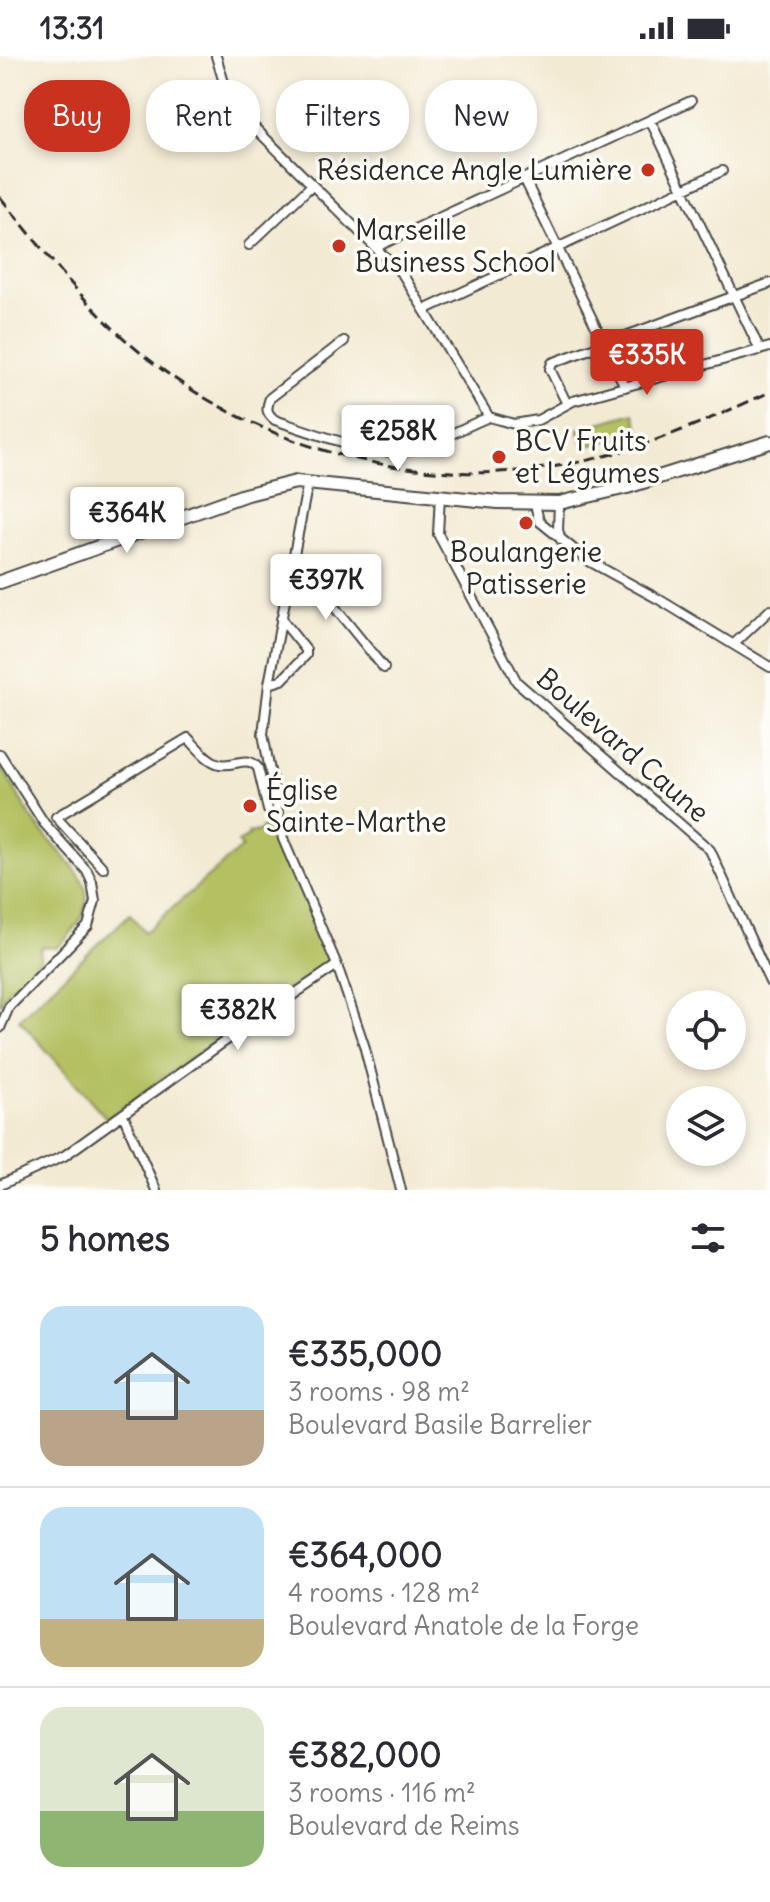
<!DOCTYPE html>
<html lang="en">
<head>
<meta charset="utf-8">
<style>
	body { margin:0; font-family:Delius,sans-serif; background:#f7f7f7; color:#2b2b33; height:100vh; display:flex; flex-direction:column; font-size:30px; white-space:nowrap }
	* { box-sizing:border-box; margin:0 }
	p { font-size:26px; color:#7c7c81 }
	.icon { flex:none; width:44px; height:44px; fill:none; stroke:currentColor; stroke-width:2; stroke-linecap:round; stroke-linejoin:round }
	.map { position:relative; height:1134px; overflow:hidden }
	.drawer { display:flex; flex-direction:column; background:#fff; flex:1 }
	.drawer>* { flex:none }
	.banner { position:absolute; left:24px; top:24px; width:722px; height:72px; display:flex; gap:16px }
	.fabs { position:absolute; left:666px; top:934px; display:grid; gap:16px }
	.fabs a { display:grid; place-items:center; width:80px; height:80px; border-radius:50%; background:#fff; box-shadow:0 4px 12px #0003; font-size:40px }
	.price { position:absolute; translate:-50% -68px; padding:0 18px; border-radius:8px; background:#fff; color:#222; font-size:26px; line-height:52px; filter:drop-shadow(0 2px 4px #0008) }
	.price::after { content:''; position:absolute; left:50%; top:48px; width:24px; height:18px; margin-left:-12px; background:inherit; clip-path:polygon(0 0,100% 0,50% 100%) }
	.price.on { background:#c8321e; color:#fff }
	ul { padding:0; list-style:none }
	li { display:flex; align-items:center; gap:24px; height:200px; padding:0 40px }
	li+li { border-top:2px solid #e1e1e2 }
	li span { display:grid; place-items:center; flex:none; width:224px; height:160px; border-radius:24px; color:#555 }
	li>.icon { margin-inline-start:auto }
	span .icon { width:96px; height:96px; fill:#fffc; stroke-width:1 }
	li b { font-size:34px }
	h2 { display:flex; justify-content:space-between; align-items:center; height:96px; padding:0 40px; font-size:34px }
	.pill { padding:0 28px; border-radius:32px; background:#fff; box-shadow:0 4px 12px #0003; font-size:28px; line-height:72px }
	.pill.on { background:#c8321e; color:#fff }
	.status { display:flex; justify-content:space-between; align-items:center; height:56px; padding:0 40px; background:#fff; direction:ltr }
	.status svg { height:22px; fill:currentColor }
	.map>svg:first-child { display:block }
</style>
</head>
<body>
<div class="status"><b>13:31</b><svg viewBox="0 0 49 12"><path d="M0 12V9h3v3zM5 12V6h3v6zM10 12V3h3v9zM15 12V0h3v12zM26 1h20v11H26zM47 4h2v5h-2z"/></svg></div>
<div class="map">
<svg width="770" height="1134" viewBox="0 0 770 1134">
	<rect width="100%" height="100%" fill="#fdfcf7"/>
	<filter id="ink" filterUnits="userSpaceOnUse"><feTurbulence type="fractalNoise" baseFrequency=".0125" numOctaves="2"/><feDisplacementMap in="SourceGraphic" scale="16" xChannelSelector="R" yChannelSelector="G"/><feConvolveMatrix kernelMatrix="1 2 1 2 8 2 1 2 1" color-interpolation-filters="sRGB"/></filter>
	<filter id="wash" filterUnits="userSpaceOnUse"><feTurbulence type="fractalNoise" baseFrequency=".006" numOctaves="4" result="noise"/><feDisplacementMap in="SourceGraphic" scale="32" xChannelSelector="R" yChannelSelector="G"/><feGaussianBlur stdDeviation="1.8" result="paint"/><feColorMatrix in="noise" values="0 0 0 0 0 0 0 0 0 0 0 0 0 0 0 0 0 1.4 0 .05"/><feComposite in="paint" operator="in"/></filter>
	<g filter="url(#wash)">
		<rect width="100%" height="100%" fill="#f3ead3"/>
		<!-- green -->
		<path fill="#b4c062" stroke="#707646" stroke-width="2" d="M634 357 640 376 584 391 578 373Z
			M0 709C14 729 24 754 40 773 77 818 115 837 57 892L41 891 40 904 8 935 0 949Z
			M274 762 281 791 329 900 327 907 239 967 107 1063 19 963 130 858 145 876 242 791 238 786 249 780 248 777 259 775 265 770 264 764Z"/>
	</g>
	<g filter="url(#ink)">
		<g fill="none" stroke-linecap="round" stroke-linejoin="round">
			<!-- minor casing -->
			<g stroke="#494844" stroke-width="12">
				<path id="minor" d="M216 0 225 30 246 63 403 219 489 361
					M650 64 760 294
					M524 122 625 331
					M249 189 312 129
					M376 191 691 45
					M424 254 722 115
					M344 285 270 342C266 353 266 357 275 364 305 374 378 402 408 395 434 389 463 371 489 361
					M567 348 550 313 552 307 770 227
					M489 361 514 368 538 364 573 345 770 291
					M308 426 269 628 263 678 283 783 337 909 364 989 401 1134
					M440 439 438 478 517 626 710 794 770 926
					M559 447 558 474 561 484
					M535 448 539 465 587 504 660 544 770 611
					M293 500 384 612
					M734 588 770 554
					M269 628 282 624 306 599V594L281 563
					M0 698 44 767 87 815 92 826 95 845 88 870 9 951 0 972
					M103 812 56 761 188 682C196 690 208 706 220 708 235 711 247 698 258 712L268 754 271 757H277
					M123 1059 156 1134
					M0 1129 64 1100 221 988 337 909"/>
			</g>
			<!-- secondary casing -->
			<g stroke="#494844" stroke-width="16">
				<path id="secondary" d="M0 526 244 439 296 426 498 446 559 447 627 431 770 386"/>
			</g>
			<!-- minor -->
			<use href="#minor" stroke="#fff" stroke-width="8"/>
			<!-- secondary -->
			<use href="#secondary" stroke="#fff" stroke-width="12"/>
			<!-- rail -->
			<path stroke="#2b2b2b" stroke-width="3" stroke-dasharray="12 6" stroke-linecap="butt" d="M0 141C46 197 90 257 147 302 277 405 452 443 612 398 666 383 719 359 770 336"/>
		</g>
	</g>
	<!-- markers -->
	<g fill="#c8321e" stroke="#fdfcf7" stroke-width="3">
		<circle cx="648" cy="114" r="8"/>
		<circle cx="339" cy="190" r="8"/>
		<circle cx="499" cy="401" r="8"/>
		<circle cx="526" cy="467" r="8"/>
		<circle cx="250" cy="750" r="8"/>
	</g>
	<g text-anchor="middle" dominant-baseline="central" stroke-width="7" stroke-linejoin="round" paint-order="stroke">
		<!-- poi labels -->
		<g font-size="28" fill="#2b2b2b" stroke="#fdfcf7" text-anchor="start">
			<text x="632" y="114" text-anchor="end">Résidence Angle Lumière</text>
			<text x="355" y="174">Marseille<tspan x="355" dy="32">Business School</tspan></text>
			<text x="515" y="385">BCV Fruits<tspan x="515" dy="32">et Légumes</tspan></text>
			<text x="526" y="496" text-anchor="middle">Boulangerie<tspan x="526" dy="32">Patisserie</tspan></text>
			<text x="266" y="734">Église<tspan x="266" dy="32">Sainte-Marthe</tspan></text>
		</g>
		<!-- street labels -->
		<g font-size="28" fill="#2b2b2b" stroke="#fdfcf7">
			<text transform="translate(623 689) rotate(41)">Boulevard Caune</text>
		</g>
	</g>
</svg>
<div class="fabs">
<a><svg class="icon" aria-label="locate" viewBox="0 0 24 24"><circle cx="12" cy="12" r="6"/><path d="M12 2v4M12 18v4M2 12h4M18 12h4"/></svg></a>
<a><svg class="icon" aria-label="layers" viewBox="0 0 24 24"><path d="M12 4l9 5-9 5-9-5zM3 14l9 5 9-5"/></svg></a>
</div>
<b class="price on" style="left:647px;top:341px">€335K</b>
<b class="price" style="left:398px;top:417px">€258K</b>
<b class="price" style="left:127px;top:499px">€364K</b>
<b class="price" style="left:326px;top:566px">€397K</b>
<b class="price" style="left:238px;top:996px">€382K</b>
<div class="banner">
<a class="pill on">Buy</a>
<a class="pill">Rent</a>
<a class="pill">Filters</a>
<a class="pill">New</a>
</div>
</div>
<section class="drawer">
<h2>5 homes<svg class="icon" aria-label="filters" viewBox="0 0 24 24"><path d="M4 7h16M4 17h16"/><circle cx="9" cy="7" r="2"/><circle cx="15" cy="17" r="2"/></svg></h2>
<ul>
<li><span style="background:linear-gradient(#bfe0f5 65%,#b9a48a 0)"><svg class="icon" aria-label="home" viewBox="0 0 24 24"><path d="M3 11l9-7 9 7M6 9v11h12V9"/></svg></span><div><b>€335,000</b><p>3 rooms · 98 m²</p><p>Boulevard Basile Barrelier</p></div></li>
<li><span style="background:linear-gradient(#bfe0f5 70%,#c2b280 0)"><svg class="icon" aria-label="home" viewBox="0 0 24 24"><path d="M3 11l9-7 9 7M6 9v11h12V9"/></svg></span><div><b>€364,000</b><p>4 rooms · 128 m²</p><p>Boulevard Anatole de la Forge</p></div></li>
<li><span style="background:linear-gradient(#dfe7d0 65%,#8fb573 0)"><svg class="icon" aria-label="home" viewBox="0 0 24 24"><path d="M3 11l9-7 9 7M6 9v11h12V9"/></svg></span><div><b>€382,000</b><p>3 rooms · 116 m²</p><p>Boulevard de Reims</p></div></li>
</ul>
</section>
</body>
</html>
